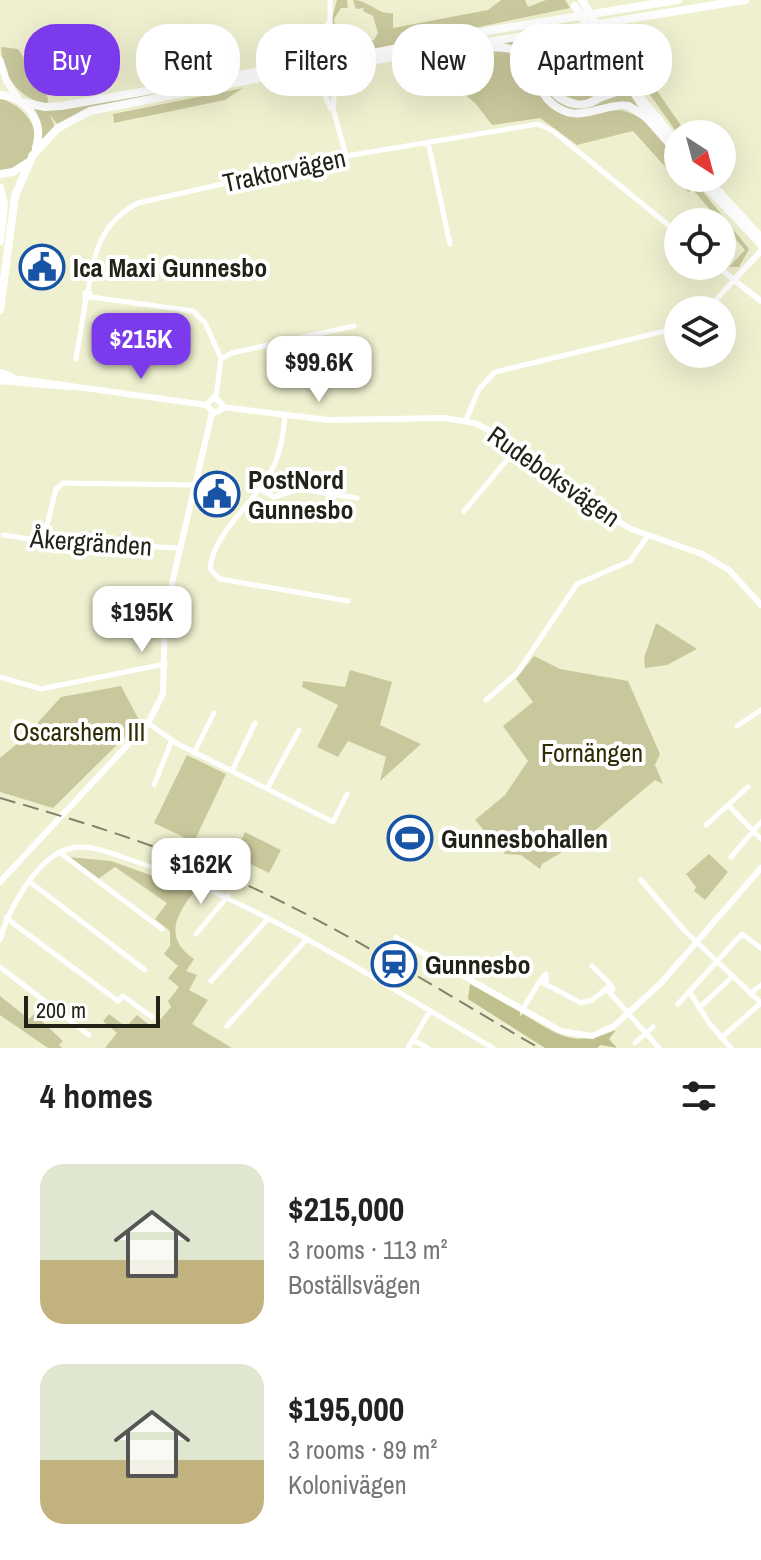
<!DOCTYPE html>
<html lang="en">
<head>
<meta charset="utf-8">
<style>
	body { margin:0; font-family:"Archivo Narrow",sans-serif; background:#f2f2f2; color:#222; height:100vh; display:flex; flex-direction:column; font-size:30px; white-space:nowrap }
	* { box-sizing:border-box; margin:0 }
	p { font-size:26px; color:#767676 }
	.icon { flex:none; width:44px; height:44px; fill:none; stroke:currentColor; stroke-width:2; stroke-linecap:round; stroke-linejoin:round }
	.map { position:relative; height:1048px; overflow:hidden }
	.panel { display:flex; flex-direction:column; background:#fff; flex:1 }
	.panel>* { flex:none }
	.top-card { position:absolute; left:24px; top:24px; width:714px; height:72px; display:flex; gap:16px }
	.needle { width:52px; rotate:144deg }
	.controls { position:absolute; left:664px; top:120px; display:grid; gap:16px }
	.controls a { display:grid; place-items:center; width:72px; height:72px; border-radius:50%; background:#fff; box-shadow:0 8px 32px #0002; font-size:40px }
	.scale { position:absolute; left:24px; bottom:20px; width:136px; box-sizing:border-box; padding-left:8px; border:4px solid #222216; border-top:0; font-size:22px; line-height:28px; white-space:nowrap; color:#222216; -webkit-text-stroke:6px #fff; paint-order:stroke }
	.price { position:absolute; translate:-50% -68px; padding:0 18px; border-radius:16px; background:#fff; color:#222; font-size:26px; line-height:52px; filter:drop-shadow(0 2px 4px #0008) }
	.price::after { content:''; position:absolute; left:50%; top:48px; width:24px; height:18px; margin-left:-12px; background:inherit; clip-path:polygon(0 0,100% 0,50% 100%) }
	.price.selected { background:#7c3aed; color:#fff }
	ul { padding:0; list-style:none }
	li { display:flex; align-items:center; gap:24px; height:200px; padding:0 40px }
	li span { display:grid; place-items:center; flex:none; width:224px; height:160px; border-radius:24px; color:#555 }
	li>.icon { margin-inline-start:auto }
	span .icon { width:96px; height:96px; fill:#fffc; stroke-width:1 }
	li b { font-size:34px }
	h2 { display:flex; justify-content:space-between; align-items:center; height:96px; padding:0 40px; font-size:34px }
	.tag { padding:0 28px; border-radius:32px; background:#fff; box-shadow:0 8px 32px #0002; font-size:28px; line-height:72px }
	.tag.selected { background:#7c3aed; color:#fff }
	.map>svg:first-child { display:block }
</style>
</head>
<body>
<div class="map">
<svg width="761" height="1048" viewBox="0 0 761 1048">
	<rect width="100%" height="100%" fill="#eff0cf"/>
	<!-- green -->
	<path fill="#c9c89c" d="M337 0H347L348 8H341L334 19 337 40 345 43 374 40 378 33 373 16 363 11 364 8 356 9 353 0C369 0 377 15 393 13V28L488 10 501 0H525L528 7 546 0H565L570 8 353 53 336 43 332 19Z
		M634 28 616 32 687 134H678L603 29Z
		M566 33 584 34C599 61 615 83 583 103L557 92 548 50 553 35Z
		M544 35C539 60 547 111 581 108 597 107 612 94 628 90L639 109C618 109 584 117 564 107 532 92 549 50 503 43Z
		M1 47 18 49 46 90 49 105C19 98 3 79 1 47Z
		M476 49C535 49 514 55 543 92 549 100 558 107 566 114 610 109 631 100 661 139 672 153 678 160 678 178H692L749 249 739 267H729L745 250 693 190 688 192 633 131 577 145 540 118 492 125 476 104 423 58Z
		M204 84 87 108 58 125 50 115 55 127 42 140 33 109 60 110Z
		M243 88 225 100 114 123 113 114Z
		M0 98C46 114 48 164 0 171Z
		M656 623 697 649 667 665 645 668 644 658Z
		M534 656 560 669 628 681 660 754 655 765 663 784 655 780 586 838 542 864 540 869 521 855 505 854 475 820 505 795 528 761 503 726 533 702 516 679Z
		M350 670 392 682 380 725 421 744 380 781 386 757 348 741 338 757 317 747 338 705 302 687 303 681 345 687Z
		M121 686 138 718 132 730 53 808 0 792V758L23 739 61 697Z
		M187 755 226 774 194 842 154 823Z
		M245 832 281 850 269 873 234 856Z
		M709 854 728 872 705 900 694 891 696 887 686 874Z
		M68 857 111 861 195 891C176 914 163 938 194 959L186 971 197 975 189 990 208 1000 192 1024 232 1048H105L117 1033 103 1021 109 1014 126 1027 137 1015 153 1028 171 1007 168 1001 179 987 168 978 178 966 164 954 170 946V931L155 919 167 903 115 867 98 879Z
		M0 996 29 1019 34 1014 63 1041 59 1045 62 1048H48L0 1015Z"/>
	<!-- forest -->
	<path fill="#c0bf8e" d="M470 984 520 1012V1016L523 1014C560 1036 573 1048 616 1030L609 1039 617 1048 601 1045 597 1048H545L468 999Z"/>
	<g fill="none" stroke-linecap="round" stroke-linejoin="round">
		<!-- minor -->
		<path stroke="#fff" stroke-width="5" d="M330 0V29L336 50
			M319 47 328 23
			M317 78 331 109
			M336 79 333 108 346 156
			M428 142 450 244
			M88 292C93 254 101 222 138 203L346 156 538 124 553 131 678 233
			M85 293H90V298H85Z
			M91 297 193 311 205 323 221 358
			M707 310 734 280 717 266
			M76 359 86 299
			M216 397 221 359 232 353 354 326
			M285 416C283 436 280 457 269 475 252 504 213 534 210 569L220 579 348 601
			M466 420 479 389 495 372 678 328
			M260 489 274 497 299 489 357 498
			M464 511 518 447
			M3 535 43 541 179 548
			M43 541 56 489 63 483 193 485
			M0 677 41 689 165 664
			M486 700 517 673 577 584 630 561 647 537
			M148 723 176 743 333 822 347 794
			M737 726 761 710
			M194 753 214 713
			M232 771 255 723
			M154 785 172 740
			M748 787 728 805 761 839
			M267 789 299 730
			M706 825 728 805
			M59 852 162 929
			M731 857 761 822
			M641 880 684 930 761 1003
			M30 882 145 970
			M6 918 118 1001 123 996 152 1017
			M196 934 228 896
			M0 940C8 910 38 854 72 848 91 844 113 854 131 860 260 902 376 980 493 1048
			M592 966 610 984
			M0 967 89 1035
			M211 981 268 919
			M540 981 546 974V985
			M689 991 709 1023 731 1048
			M610 993 606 989 610 984 613 989 610 993 659 1048
			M750 994 761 985
			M678 1004 742 934 761 948
			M699 1008 732 977
			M522 1010 540 981 581 1003 592 1000 606 989
			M227 1026 306 940
			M721 1038 761 1003
			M413 1040 428 1048
			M635 1043 653 1027
			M408 1048 430 1011"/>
		<!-- tertiary -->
		<path stroke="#fff" stroke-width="6" d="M761 251 734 280 761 301
			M6 377 206 405 214 413 221 410 222 404 214 397 206 405
			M0 381 69 387
			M222 407 328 420 444 418 475 423 510 441 588 503 631 529 702 554 729 570 761 605
			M0 882 148 723 163 694 165 613 212 413
			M396 938 561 1031 592 1036 614 1026 661 983 761 868"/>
		<!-- secondary -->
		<path stroke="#fff" stroke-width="7" d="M601 46 653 121
			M611 52 639 91
			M0 60 7 82 20 101
			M658 118 678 143
			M698 178 761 245
			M707 178 761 237"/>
		<!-- primary -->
		<path stroke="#fff" stroke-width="8" d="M582 0 614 57
			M554 29 545 48 553 91C570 114 612 107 607 73 604 50 586 26 575 6
			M465 49C566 37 516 88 562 110 584 121 607 102 629 106L646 117 675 150
			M314 52C311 58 308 64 311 71 322 94 355 66 370 61L745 0
			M0 95C28 98 44 121 36 148
			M602 97 631 87 660 121
			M21 102 45 107 61 106 277 68 324 47 353 57 487 31 678 0
			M32 156 58 128 90 111 301 70 312 72
			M0 174 13 172 27 163
			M0 188 4 204 0 241
			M0 310 15 196 32 157
			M0 373 10 376
			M0 381H1"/>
		<!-- rail -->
		<path stroke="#82826c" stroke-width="2" stroke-dasharray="16 8" stroke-linecap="butt" d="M0 798C84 822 167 848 247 885 348 932 443 992 539 1048"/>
	</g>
	<!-- icons -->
	<defs>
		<g id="civic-ring" transform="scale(2.3)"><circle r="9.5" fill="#fff" stroke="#1754a5" stroke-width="1.5"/><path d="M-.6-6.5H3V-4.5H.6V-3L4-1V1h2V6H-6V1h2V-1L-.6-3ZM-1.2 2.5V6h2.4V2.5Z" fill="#1754a5"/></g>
		<g id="stadium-ring" transform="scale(2.3)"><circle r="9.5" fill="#fff" stroke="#1754a5" stroke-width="1.5"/><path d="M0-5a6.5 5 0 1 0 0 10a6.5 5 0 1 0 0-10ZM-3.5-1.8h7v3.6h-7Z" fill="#1754a5"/></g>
		<g id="station-ring" transform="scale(2.3)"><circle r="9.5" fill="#fff" stroke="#1754a5" stroke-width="1.5"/><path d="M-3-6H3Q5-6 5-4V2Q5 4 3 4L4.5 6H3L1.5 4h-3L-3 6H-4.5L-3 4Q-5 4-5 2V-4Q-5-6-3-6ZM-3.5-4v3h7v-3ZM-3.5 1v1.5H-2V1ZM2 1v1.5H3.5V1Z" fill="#1754a5"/></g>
	</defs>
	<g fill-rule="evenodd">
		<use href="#civic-ring" x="42" y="267"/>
		<use href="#civic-ring" x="217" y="494"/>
		<use href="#stadium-ring" x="410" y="838"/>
		<use href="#station-ring" x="394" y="964"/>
	</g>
	<g text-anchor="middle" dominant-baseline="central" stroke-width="8" stroke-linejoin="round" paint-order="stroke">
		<!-- street labels -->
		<g font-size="26" fill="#222216" stroke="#fff">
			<text transform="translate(284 170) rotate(-12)">Traktorvägen</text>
			<text transform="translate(554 476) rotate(35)">Rudeboksvägen</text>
			<text transform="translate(91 542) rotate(4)">Åkergränden</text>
		</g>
		<!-- poi labels -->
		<g font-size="26" font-weight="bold" fill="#222216" stroke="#fff" text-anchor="start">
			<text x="73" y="267">Ica Maxi Gunnesbo</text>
			<text x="248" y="479">PostNord<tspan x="248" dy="30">Gunnesbo</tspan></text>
			<text x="441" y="838">Gunnesbohallen</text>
			<text x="425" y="964">Gunnesbo</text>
		</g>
		<!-- park labels -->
		<g font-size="26" fill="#2e2c04" stroke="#fff">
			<text x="79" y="731">Oscarshem III</text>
			<text x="592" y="752">Fornängen</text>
		</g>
	</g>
</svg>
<div class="controls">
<a><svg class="needle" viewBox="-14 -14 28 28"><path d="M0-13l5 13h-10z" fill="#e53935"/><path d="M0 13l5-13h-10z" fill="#767676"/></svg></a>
<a><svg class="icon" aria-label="locate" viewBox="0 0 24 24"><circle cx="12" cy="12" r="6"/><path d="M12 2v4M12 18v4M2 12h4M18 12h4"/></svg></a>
<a><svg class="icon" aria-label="layers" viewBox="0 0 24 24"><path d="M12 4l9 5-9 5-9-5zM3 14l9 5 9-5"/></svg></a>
</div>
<div class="scale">200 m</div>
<b class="price selected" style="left:141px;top:381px">$215K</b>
<b class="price" style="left:319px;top:404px">$99.6K</b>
<b class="price" style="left:142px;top:654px">$195K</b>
<b class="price" style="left:201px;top:906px">$162K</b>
<div class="top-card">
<a class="tag selected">Buy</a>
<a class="tag">Rent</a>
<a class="tag">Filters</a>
<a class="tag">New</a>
<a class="tag">Apartment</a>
</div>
</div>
<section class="panel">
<h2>4 homes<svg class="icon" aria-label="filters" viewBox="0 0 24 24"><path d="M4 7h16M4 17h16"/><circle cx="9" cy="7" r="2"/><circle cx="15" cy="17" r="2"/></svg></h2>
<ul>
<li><span style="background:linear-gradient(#dfe7d0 60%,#c2b280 0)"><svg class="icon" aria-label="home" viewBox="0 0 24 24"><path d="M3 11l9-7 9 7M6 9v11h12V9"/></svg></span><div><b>$215,000</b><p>3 rooms · 113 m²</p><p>Boställsvägen</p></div></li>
<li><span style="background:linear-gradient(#dfe7d0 60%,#c2b280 0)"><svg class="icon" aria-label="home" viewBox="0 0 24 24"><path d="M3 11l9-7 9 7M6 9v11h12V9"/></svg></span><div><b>$195,000</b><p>3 rooms · 89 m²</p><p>Kolonivägen</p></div></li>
</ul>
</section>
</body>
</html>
